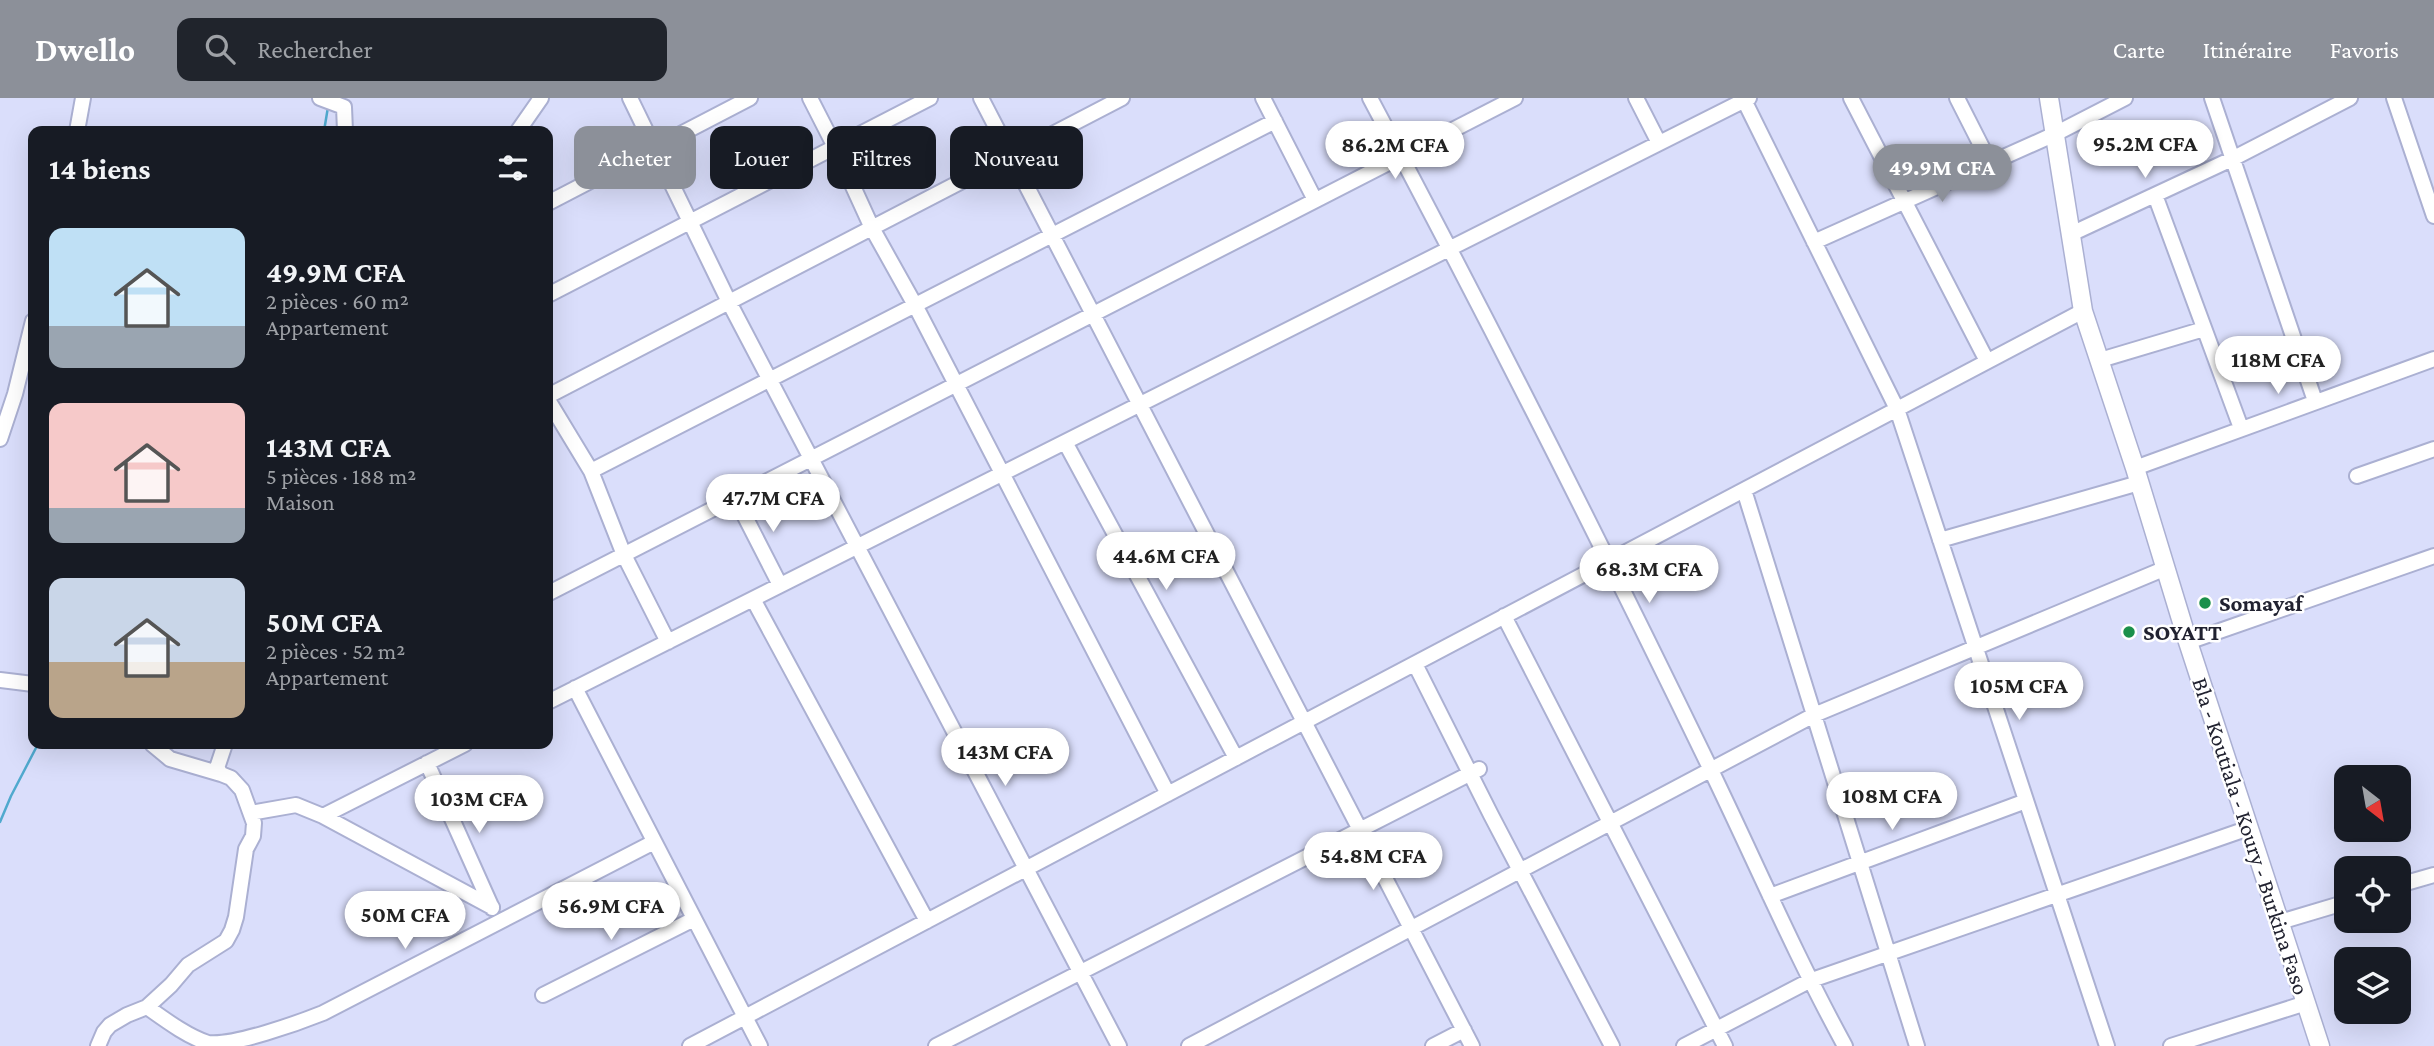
<!DOCTYPE html>
<html lang="fr">
<head>
<meta charset="utf-8">
<style>
	body { margin:0; font-family:"Crimson Pro",serif; background:#20242c; color:#f1f3f6; height:100vh; display:flex; flex-direction:column; font-size:26px; white-space:nowrap }
	* { box-sizing:border-box; margin:0 }
	p { font-size:23px; color:#9ea1a6 }
	.icon { flex:none; width:38px; height:38px; fill:none; stroke:currentColor; stroke-width:2; stroke-linecap:round; stroke-linejoin:round }
	.map { position:relative; flex:1; overflow:hidden }
	.drawer { position:absolute; left:28px; top:28px; width:525px; height:623px; display:flex; flex-direction:column; background:#171b24; border-radius:14px; box-shadow:0 7px 28px #0002 }
	.drawer>* { flex:none }
	.hud { position:absolute; left:574px; top:28px; width:665px; height:63px; display:flex; gap:14px }
	.needle { width:46px; rotate:149deg }
	.tools { position:absolute; left:2334px; top:667px; display:grid; gap:14px }
	.tools a { display:grid; place-items:center; width:77px; height:77px; border-radius:14px; background:#171b24; box-shadow:0 7px 28px #0002; font-size:35px }
	.price { position:absolute; translate:-50% -60px; padding:0 16px; border-radius:24px; background:#fff; color:#222; font-size:23px; line-height:46px; filter:drop-shadow(0 2px 4px #0008) }
	.price::after { content:''; position:absolute; left:50%; top:42px; width:21px; height:16px; margin-left:-10px; background:inherit; clip-path:polygon(0 0,100% 0,50% 100%) }
	.price.on { background:#8c9099; color:#fff }
	ul { padding:0; list-style:none }
	li { display:flex; align-items:center; gap:21px; height:175px; padding:0 21px }
	li span { display:grid; place-items:center; flex:none; width:196px; height:140px; border-radius:14px; color:#555 }
	li>.icon { margin-inline-start:auto }
	span .icon { width:84px; height:84px; fill:#fffc; stroke-width:1 }
	li b { font-size:30px }
	h2 { display:flex; justify-content:space-between; align-items:center; height:84px; padding:0 21px; font-size:30px }
	.pill { padding:0 24px; border-radius:14px; background:#171b24; box-shadow:0 7px 28px #0002; font-size:24px; line-height:63px }
	.pill.on { background:#8c9099; color:#fff }
	header { display:flex; align-items:center; gap:42px; box-sizing:border-box; height:98px; padding:0 35px; background:#8c9099; color:#fff }
	header strong { font-size:33px }
	nav { display:flex; gap:38px; margin-inline-start:auto; font-size:24px }
	.search { width:490px; height:63px; background:#20242c; display:flex; align-items:center; gap:18px; box-sizing:border-box; padding:0 24px; border-radius:14px; color:#9ea1a6; font-size:26px }
	.map>svg:first-child { display:block }
</style>
</head>
<body>
<header>
<strong>Dwello</strong>
<div class="search"><svg class="icon" aria-label="search" viewBox="0 0 24 24"><circle cx="10" cy="10" r="6"/><path d="M15 15l6 6"/></svg>Rechercher</div>
<nav><a>Carte</a><a>Itinéraire</a><a>Favoris</a></nav>
</header>
<div class="map">
<svg width="2434" height="948" viewBox="0 0 2434 948">
	<rect width="100%" height="100%" fill="#dadefb"/>
	<g fill="none" stroke-linecap="round" stroke-linejoin="round">
		<!-- stream -->
		<path stroke="#50a9ce" stroke-width="2.5" d="M324 33 328 9
			M0 724 11 698 38 646"/>
		<!-- minor casing -->
		<g stroke="#abb0d2" stroke-width="18">
			<path id="minor" d="M320 0 344 9 345 33
				M630 0 730 206 1119 948
				M810 0 835 49 872 130 915 207 1168 696
				M981 0 1472 948
				M1263 0 1315 102
				M1370 0C1488 221 1601 445 1710 670 1755 763 1795 857 1845 948
				M1636 0 1659 45
				M1743 0 1897 311 2107 948
				M1851 0 1987 263
				M1957 0 1990 65
				M2212 0 2315 303
				M2394 0 2434 118
				M77 33 83 0
				M518 33 541 0
				M2155 97 2241 330
				M548 105 750 0
				M2071 136 2234 60 2350 0
				M1814 144 2055 36 2125 0
				M548 197 930 0
				M2100 262 2204 231
				M548 298 1122 0
				M548 302 591 373 624 457 668 544
				M0 341 15 296 33 223
				M1065 344 1236 660
				M2135 370 2434 261
				M591 373 1275 23
				M2357 378 2434 351
				M1744 392 1917 948
				M735 399 780 487
				M1940 442 2139 385
				M549 495 1515 0
				M753 501 927 823
				M1504 518 1725 948
				M2188 544 2434 458
				M1415 566 1491 717 1612 948
				M0 582 33 586
				M575 590 760 948
				M548 604 1749 0
				M152 646 170 661 221 676
				M427 665 492 810
				M251 715 296 707 323 718 492 809
				M323 718 465 646
				M2399 787 2434 777
				M1770 798 2026 703
				M2280 824 2347 804
				M543 897 694 821
				M147 909C164 921 188 939 208 945 234 948 298 925 323 915L654 744
				M98 948 104 934 110 927 127 917 147 909 171 887 188 867 226 843 232 832 236 819 246 751 253 738 254 725 242 692 231 680 221 676 217 670 225 646
				M690 948 2083 213
				M936 948 1479 671
				M1189 948 1814 617 2166 470
				M1433 948 1464 932
				M1684 948 1809 883 2249 730
				M2171 948 2306 905"/>
		</g>
		<!-- major casing -->
		<g stroke="#abb0d2" stroke-width="21">
			<path id="major" d="M2049 0 2083 213 2135 370 2188 544 2320 948"/>
		</g>
		<!-- minor -->
		<use href="#minor" stroke="#fff" stroke-width="14"/>
		<!-- major -->
		<use href="#major" stroke="#fff" stroke-width="18"/>
	</g>
	<!-- markers -->
	<g fill="#1b904b" stroke="#fff" stroke-width="2.5">
		<circle cx="2205" cy="505" r="7"/>
		<circle cx="2129" cy="534" r="7"/>
	</g>
	<g text-anchor="middle" dominant-baseline="central" stroke-width="5" stroke-linejoin="round" paint-order="stroke">
		<!-- poi labels -->
		<g font-size="23" font-weight="bold" fill="#212230" stroke="#fff" text-anchor="start">
			<text x="2219" y="505">Somayaf</text>
			<text x="2143" y="534">SOYATT</text>
		</g>
		<!-- street labels -->
		<g font-size="23" fill="#212230" stroke="#fff">
			<text transform="translate(2251 738) rotate(72)">Bla - Koutiala - Koury - Burkina Faso</text>
		</g>
	</g>
</svg>
<div class="tools">
<a><svg class="needle" viewBox="-14 -14 28 28"><path d="M0-13l5 13h-10z" fill="#e53935"/><path d="M0 13l5-13h-10z" fill="#9ea1a6"/></svg></a>
<a><svg class="icon" aria-label="locate" viewBox="0 0 24 24"><circle cx="12" cy="12" r="6"/><path d="M12 2v4M12 18v4M2 12h4M18 12h4"/></svg></a>
<a><svg class="icon" aria-label="layers" viewBox="0 0 24 24"><path d="M12 4l9 5-9 5-9-5zM3 14l9 5 9-5"/></svg></a>
</div>
<b class="price" style="left:2145px;top:82px">95.2M CFA</b>
<b class="price" style="left:1395px;top:83px">86.2M CFA</b>
<b class="price on" style="left:1942px;top:106px">49.9M CFA</b>
<b class="price" style="left:2278px;top:298px">118M CFA</b>
<b class="price" style="left:773px;top:436px">47.7M CFA</b>
<b class="price" style="left:1166px;top:494px">44.6M CFA</b>
<b class="price" style="left:1649px;top:507px">68.3M CFA</b>
<b class="price" style="left:2019px;top:624px">105M CFA</b>
<b class="price" style="left:1005px;top:690px">143M CFA</b>
<b class="price" style="left:1892px;top:734px">108M CFA</b>
<b class="price" style="left:479px;top:737px">103M CFA</b>
<b class="price" style="left:1373px;top:794px">54.8M CFA</b>
<b class="price" style="left:611px;top:844px">56.9M CFA</b>
<b class="price" style="left:405px;top:853px">50M CFA</b>
<div class="hud">
<a class="pill on">Acheter</a>
<a class="pill">Louer</a>
<a class="pill">Filtres</a>
<a class="pill">Nouveau</a>
</div>
<section class="drawer">
<h2>14 biens<svg class="icon" aria-label="filters" viewBox="0 0 24 24"><path d="M4 7h16M4 17h16"/><circle cx="9" cy="7" r="2"/><circle cx="15" cy="17" r="2"/></svg></h2>
<ul>
<li><span style="background:linear-gradient(#bfe0f5 70%,#9aa5b1 0)"><svg class="icon" aria-label="home" viewBox="0 0 24 24"><path d="M3 11l9-7 9 7M6 9v11h12V9"/></svg></span><div><b>49.9M CFA</b><p>2 pièces · 60 m²</p><p>Appartement</p></div></li>
<li><span style="background:linear-gradient(#f6c9c9 75%,#9aa5b1 0)"><svg class="icon" aria-label="home" viewBox="0 0 24 24"><path d="M3 11l9-7 9 7M6 9v11h12V9"/></svg></span><div><b>143M CFA</b><p>5 pièces · 188 m²</p><p>Maison</p></div></li>
<li><span style="background:linear-gradient(#c9d6e8 60%,#b9a48a 0)"><svg class="icon" aria-label="home" viewBox="0 0 24 24"><path d="M3 11l9-7 9 7M6 9v11h12V9"/></svg></span><div><b>50M CFA</b><p>2 pièces · 52 m²</p><p>Appartement</p></div></li>
</ul>
</section>
</div>
</body>
</html>
